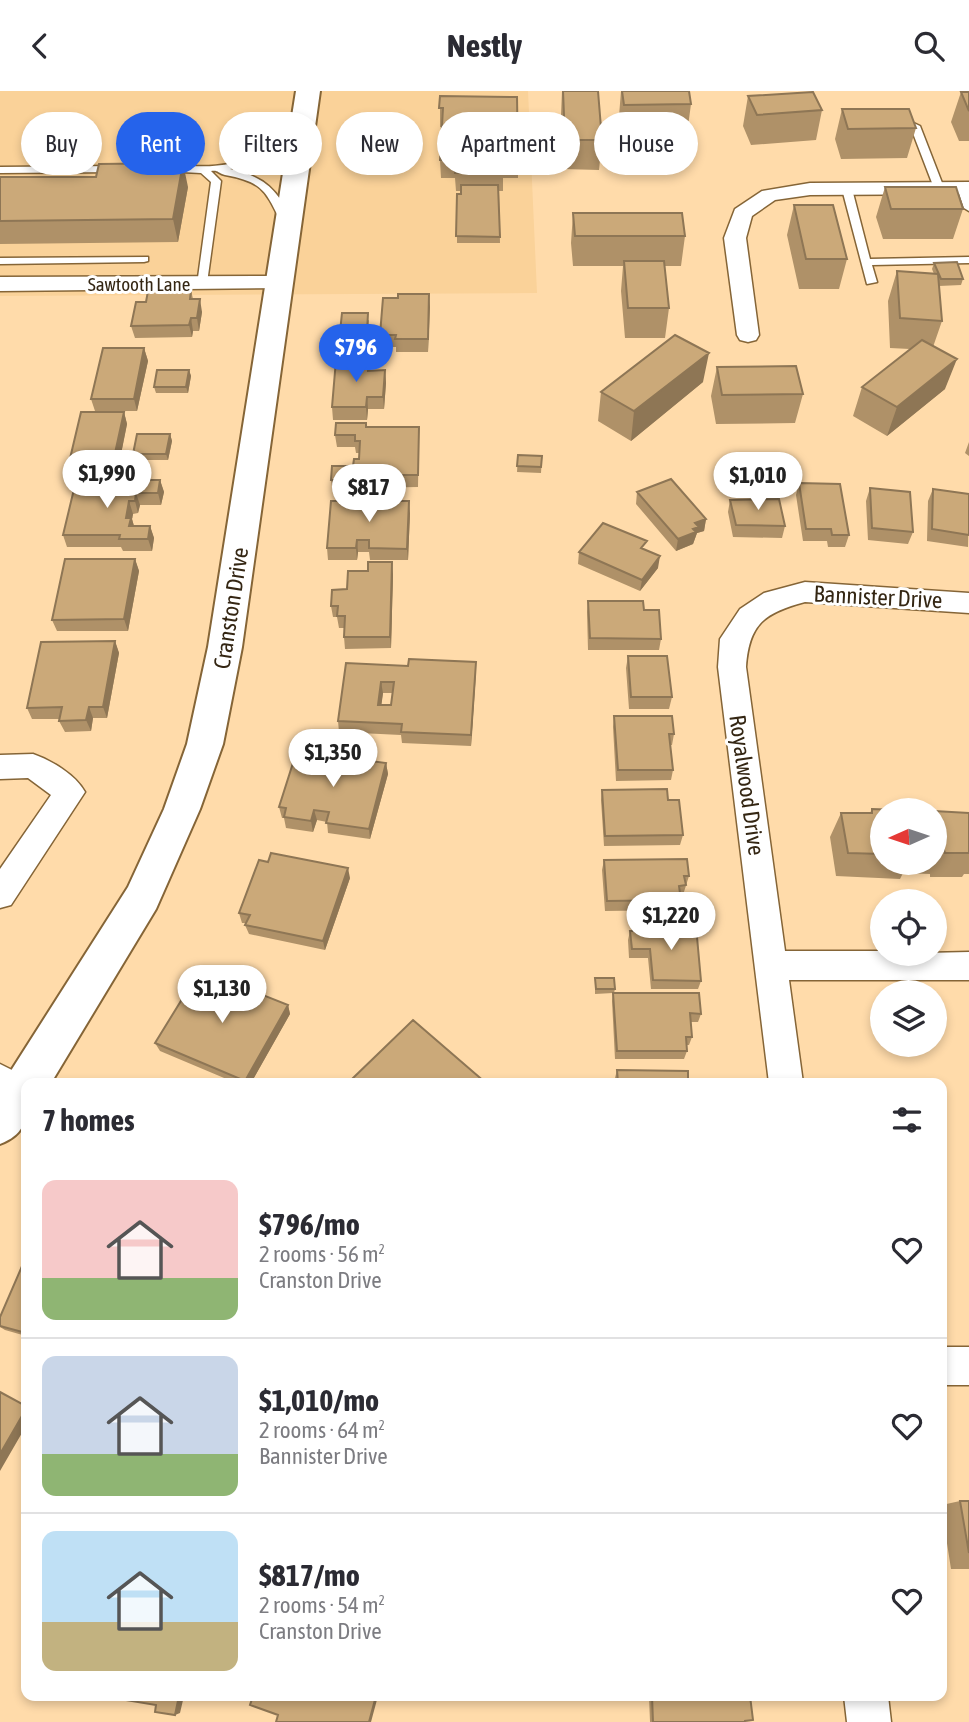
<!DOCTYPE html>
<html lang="en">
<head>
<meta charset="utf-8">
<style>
	body { margin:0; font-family:"Asap Condensed",sans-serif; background:#f2f2f3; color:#2b2b33; height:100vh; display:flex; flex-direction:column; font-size:26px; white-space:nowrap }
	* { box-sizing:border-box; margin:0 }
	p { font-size:23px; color:#7c7c81 }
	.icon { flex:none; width:38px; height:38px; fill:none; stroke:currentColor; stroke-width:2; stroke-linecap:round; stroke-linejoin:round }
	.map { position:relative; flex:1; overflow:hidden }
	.details { position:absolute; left:21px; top:987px; width:926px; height:623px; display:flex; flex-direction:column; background:#fff; border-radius:14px; box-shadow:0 4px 10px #0003 }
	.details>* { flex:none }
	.hud { position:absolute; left:21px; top:21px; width:928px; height:63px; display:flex; gap:14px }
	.needle { width:46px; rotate:267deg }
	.buttons { position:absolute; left:870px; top:707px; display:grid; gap:14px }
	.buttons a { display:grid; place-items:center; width:77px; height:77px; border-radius:50%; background:#fff; box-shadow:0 4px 10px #0003; font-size:35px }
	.price { position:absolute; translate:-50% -60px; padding:0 16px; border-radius:24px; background:#fff; color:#222; font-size:23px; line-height:46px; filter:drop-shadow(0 2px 4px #0008) }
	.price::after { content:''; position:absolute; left:50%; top:42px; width:21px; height:16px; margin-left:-10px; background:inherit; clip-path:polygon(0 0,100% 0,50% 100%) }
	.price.current { background:#2563eb; color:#fff }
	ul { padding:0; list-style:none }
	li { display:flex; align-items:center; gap:21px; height:175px; padding:0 21px }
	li+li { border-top:2px solid #e1e1e2 }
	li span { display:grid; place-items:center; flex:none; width:196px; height:140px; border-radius:14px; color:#555 }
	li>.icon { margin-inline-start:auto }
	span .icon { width:84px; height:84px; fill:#fffc; stroke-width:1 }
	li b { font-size:30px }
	h2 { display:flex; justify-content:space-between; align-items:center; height:84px; padding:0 21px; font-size:30px }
	.pill { padding:0 24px; border-radius:32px; background:#fff; box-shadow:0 4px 10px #0003; font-size:24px; line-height:63px }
	.pill.current { background:#2563eb; color:#fff }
	header { display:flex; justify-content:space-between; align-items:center; height:91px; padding:0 21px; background:#fff; font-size:32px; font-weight:700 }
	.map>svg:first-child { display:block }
</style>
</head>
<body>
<header><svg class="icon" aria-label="back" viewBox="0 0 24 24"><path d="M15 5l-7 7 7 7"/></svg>Nestly<svg class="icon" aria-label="search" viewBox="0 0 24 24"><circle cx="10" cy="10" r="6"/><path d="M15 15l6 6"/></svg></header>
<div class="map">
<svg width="969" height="1631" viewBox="0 0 969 1631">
	<rect width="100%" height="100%" fill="#ffdbaa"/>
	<!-- built -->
	<path fill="#fad299" d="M0 0H528L537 202 0 205Z"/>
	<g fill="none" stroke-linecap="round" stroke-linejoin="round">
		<!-- lane casing -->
		<g stroke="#856537" stroke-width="3">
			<path id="lane" d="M300 19 308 21C288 50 266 74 230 78 263 85 280 99 291 131L282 133C266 101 264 91 225 84 217 82 219 79 211 80L221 90 207 192 197 194 211 91 201 82 163 80 158 77C166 72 179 75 190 75 243 78 269 62 300 19Z
				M895 26H901L920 35 944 97 943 99 934 97 911 37 895 30Z
				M0 76 117 75 122 78 117 81 0 82Z
				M962 94 966 95 969 102V120L964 117 957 97Z
				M847 95 852 98 870 168 969 166V172L872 174 877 191 867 193 842 98Z
				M148 166V170L144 171 0 173V167Z"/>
		</g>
		<!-- street casing -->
		<g stroke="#856537" stroke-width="3">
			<path id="street" d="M969 91V103L810 104 775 109 752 125 746 147 759 244 756 249 748 251 740 249 737 244 724 147 735 118 762 100 810 92Z
				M278 185 286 187 289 192 286 197 0 200V186Z
				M805 491 969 502V522L805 511C764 522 749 533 746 576L785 860H882V863L969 861V889H789L803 992H769L718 576 720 548 740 518 764 502Z
				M33 663C51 669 76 684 85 701L11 814 0 817V778L51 704 28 687 0 688V664Z
				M0 973 38 992H26V1020L0 1007Z
				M942 1256H969V1294H942Z
				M844 1605H888L891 1631H847Z"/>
		</g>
		<!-- secondary casing -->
		<g stroke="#856537" stroke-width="4">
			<path id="secondary" d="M296 0H320L242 556 223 653 200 718 156 818 51 992H26C26 1022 31 1041 0 1053V997L128 796 164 718 187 653 208 556Z"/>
		</g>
		<!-- lane -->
		<use href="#lane" fill="#fff" fill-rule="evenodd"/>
		<!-- street -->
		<use href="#street" fill="#fff" fill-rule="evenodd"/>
		<!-- secondary -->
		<use href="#secondary" fill="#fff" fill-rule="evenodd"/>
	</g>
	<!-- wall -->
	<path fill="#af9168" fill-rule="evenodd" d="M562 0H598L602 49 599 79 563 78 561 24Z
		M621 0H689L691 13 687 43 622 44 619 25Z
		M961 1H969V50H959L951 31Z
		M440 5 518 69V87H503V100H499L500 152H457V103H461V100H456L455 87H441L440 69 442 36H440Z
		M748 5 822 19 816 49 751 54 743 35Z
		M842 18 916 37 907 67 841 68 835 48Z
		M0 86H96L188 96 178 151 0 153Z
		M885 96 963 118 953 148H883L876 126Z
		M794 114 847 168 839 198H799L787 144Z
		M573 122 685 145 681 175H664L669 217 665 247H625L621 200 623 175H573L571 152Z
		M934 172 963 188 961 194 939 195 942 230 933 256 945 298 887 345 853 325 862 296 910 258 890 257 888 210 897 180 934 183 932 178Z
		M191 199 193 208 202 221 199 240H193L192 246 135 247 131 235 146 211Z
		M429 203 428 261H396V256H381L380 244 398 207Z
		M369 229 367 247H341L340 241Z
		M144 257 148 270 137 320H95L91 308Z
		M368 269 369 280 385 279 386 292 384 318H368L367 329H333L332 316Z
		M717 276 803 303 795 332 716 333 711 305Z
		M189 279 191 285 188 302H156L154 296Z
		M703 291 631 350 598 330 601 301Z
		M124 321 127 333 116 388H73L68 376Z
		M366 332 367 336H419L418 396 364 397 363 401H333L331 389 353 375 359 368V362H356L355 356H337L335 344Z
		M170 343 172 350 168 369H135L133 363Z
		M969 351V365L965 362Z
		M518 364 542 365 541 382 517 381Z
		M160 389 164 401 161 414H140L138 422 133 423 132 428 134 435H150L154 447 152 460H123L121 456H67L63 444 130 394Z
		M799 392 849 444 845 456H828L827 450H803L796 404Z
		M870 397 913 441 908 453 868 449 866 410Z
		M933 398 969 403 968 456 927 450 928 410Z
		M637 401 706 428 704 440 697 442 693 453 676 460 636 413Z
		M730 409 785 435 782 447 733 446 728 421Z
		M410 422 408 469H370L369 461H358L357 469H328L327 457Z
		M579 461 658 477 640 500 578 473Z
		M135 468 139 480 128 540H57L52 529Z
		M393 483 391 557 345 558 344 546V537H339L337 526H333L331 515 347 498Z
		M588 510 661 548 659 559H588L587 521Z
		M115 550 119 562 107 627H93L91 640 65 641 59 630 60 628H32L27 617Z
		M628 565 672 606 669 618H629L626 577Z
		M476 571 471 655 402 652 401 644 339 641 338 630 346 572 408 575ZM383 602H393L391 614H381Z
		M614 625 674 643 672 654H670L673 679 671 689 616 690 613 636Z
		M386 672 388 683 370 748 328 742 327 731 317 729 313 741 286 737 284 727H282L279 716 300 673Z
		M602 699 668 709 683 744 680 754 604 755 601 709Z
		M872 718 882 719V772H934V720L969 722V783H964L962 786H930V783L903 782 900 788 836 785 830 746 841 722H870Z
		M604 769 689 785 683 804H680L681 809 678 819 605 820 602 779Z
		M350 787 325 859 249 843 245 834 246 832H242L239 822Z
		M650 835 701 890 698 898H651L648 867H629L628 849 630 840H649Z
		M595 887 615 898 614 902 701 923 698 931H690L692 946 689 954H687V960L684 968H615L612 910 613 902 595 903Z
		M288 914 290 923 251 992H236L160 960 155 952Z
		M617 979 688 992H616L615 987Z
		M26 1166V1245L5 1239 0 1236V1226Z
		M960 1410H969V1478H951L942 1420V1414Z
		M649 1605H750L745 1631H650Z"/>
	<!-- shaded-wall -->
	<path fill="#8e7655" d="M183 72 188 96 178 151 173 128Z
		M429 203 430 216 428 261V248Z
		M200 208 202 221 199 240 197 227Z
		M191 227 193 240 192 246 189 234Z
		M144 257 148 270 137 320 134 308Z
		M709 262 703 291 631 350 634 320Z
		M957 268 945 298 887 345 897 316Z
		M189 279 191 285 188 302 186 296Z
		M385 279 386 292 384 318 383 306Z
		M367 306 368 318 367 329 366 316Z
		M124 321 127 333 116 388 112 376Z
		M170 343 172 350 168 369 166 363Z
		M160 389 164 401 161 414 158 402Z
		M136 402 140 414 138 422 135 410Z
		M129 410 133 423 132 428 135 439H130L126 427Z
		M409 410 410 422 408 469 407 458Z
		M706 428 704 440 697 442 693 453 676 460 678 448 695 432Z
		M150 435 154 447 152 460 148 448Z
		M357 449 358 461 357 469 356 457Z
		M660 465 658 477 640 500 642 489Z
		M135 468 139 480 128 540 124 528Z
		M392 471 393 483 391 557 390 546Z
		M115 550 119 562 107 627 103 616Z
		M476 571V582L471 655V644Z
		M381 591 383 602 380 625 378 614Z
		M89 616 93 627 91 640 86 629Z
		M386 672 388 683 370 748 369 738Z
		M314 719 317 729 313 741 311 730Z
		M348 777 350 787 325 859 323 850Z
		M288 914 290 923 251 992H246L245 990Z
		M26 1318V1335L0 1380V1363Z
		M179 1605H184L180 1622 175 1624Z
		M376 1605H378L371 1631H369Z"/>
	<!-- building -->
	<path fill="#cba979" stroke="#8e7655" stroke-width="2" fill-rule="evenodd" d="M563 0H598L602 49H565Z
		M622 0H689L691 13 624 14Z
		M813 1 822 19 757 24 748 5Z
		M961 1H969V20Z
		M440 5 517 6 518 69H503V82H455L456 69H440L443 17H439Z
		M842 18H909L916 37 848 38Z
		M183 72 173 128 0 130V86H96L99 73Z
		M461 94H498L500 146 456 145 457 103H461Z
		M885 96H956L963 118H891Z
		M794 114H833L847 168H806Z
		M573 122H682L685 145H575Z
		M624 170H664L669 217H628Z
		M957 171 963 188H941L934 172Z
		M897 180 938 183 942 230 900 227Z
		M191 199 190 208H200L197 227H191L189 234 131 235 136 211H146L148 200Z
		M398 203H429L428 248H395L396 244H380L383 207H398Z
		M342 222H368L367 241H340Z
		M675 244 709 262 634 320 601 301Z
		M922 249 957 268 897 316 862 296Z
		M103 257H144L134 308H91Z
		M336 269H368V280L385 279 383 306H367L366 316H332Z
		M796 275 803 303 722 304 717 276Z
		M157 279H189L186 296H154Z
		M81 321H124L112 376H68Z
		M336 332H366V336H419L418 384H363L362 388 331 389 332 375H353L354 368H359L360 350H355V344H335Z
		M137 343H170L166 363H133Z
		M518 364 542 365 541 376 517 375Z
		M671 388 706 428 695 432 699 436 693 438 696 441 678 448 637 401Z
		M131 389H160L158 402H136L135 410H129L126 427H131L129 435H150L148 448H119L120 444H63L75 394H130Z
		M799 392 840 393 849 444H832L831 438H806Z
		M870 397 910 401 913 441 872 437Z
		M933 398 969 403V444L932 438Z
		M779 408 785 435 736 434 730 409Z
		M331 410H409L407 458 369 457V449H357L356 457H327Z
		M603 432 647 450 641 457 660 465 642 489 579 461Z
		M65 468H135L124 528 52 529Z
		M368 471H392L390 546H344L345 525H337L338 515H331L332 499 347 498 348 480H368Z
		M588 510H643L644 519H659L661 548 590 547Z
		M115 550 103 616H89L86 629 59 630 62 616 27 617 41 551Z
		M628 565H667L672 606H631Z
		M409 568 476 571 471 644 401 641 402 633 338 630 346 572 408 575ZM381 591H394L391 614H378Z
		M614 625H672L674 643H669L673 679H618Z
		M303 661 386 672 369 738 326 732 329 721 314 719 311 730 284 726 286 717 279 716 293 672 300 673Z
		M667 698 668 709H679L683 744 605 745 602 699Z
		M872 718 899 719H882V763L848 762 841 722H872Z
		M934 720 969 722V762H945L944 759H934Z
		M271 762 348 777 323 850 245 834 250 824 239 822 259 769 268 771Z
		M687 768 689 785H684L686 794 679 795 681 809 607 810 604 769Z
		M650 835H696L701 890 653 889 650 858H632L630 840H650Z
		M200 879 288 914 245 990 155 952Z
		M595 887H614L615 898H596Z
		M613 902H699L701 923 690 922 692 946H686L687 960H617Z
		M413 929 486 992H355L351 989Z
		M617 979 688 980V992H618Z
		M26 1166V1242L0 1235V1226Z
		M0 1301 26 1315V1318L0 1363Z
		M960 1410H969V1462Z
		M36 1605H53L52 1608Z
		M102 1605H179L175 1624 155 1621 156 1614Z
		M253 1605H376L369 1631H276L278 1624 250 1614Z
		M652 1605H750L753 1629 745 1630V1631H653Z"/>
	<g text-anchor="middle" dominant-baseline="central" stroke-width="6" stroke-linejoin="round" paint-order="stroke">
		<!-- far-street labels -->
		<g font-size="19" fill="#342613" stroke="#fff">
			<text x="139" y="193">Sawtooth Lane</text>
		</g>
		<!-- street labels -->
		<g font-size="23" fill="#342613" stroke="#fff">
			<text transform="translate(878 506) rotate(3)">Bannister Drive</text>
			<text transform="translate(231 517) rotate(-81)">Cranston Drive</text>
			<text transform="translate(747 694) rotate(82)">Royalwood Drive</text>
		</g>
	</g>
</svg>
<div class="buttons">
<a><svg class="needle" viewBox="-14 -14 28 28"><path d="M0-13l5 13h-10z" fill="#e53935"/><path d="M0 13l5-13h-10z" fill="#7c7c81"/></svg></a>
<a><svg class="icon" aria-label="locate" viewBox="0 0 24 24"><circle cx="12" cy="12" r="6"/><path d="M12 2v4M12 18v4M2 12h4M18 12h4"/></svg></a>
<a><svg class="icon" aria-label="layers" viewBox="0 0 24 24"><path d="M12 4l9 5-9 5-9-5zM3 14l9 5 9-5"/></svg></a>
</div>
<b class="price current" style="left:356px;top:293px">$796</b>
<b class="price" style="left:107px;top:419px">$1,990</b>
<b class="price" style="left:758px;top:421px">$1,010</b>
<b class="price" style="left:369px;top:433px">$817</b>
<b class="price" style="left:333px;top:698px">$1,350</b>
<b class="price" style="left:671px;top:861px">$1,220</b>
<b class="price" style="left:222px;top:934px">$1,130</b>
<div class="hud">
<a class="pill">Buy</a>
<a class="pill current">Rent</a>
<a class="pill">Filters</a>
<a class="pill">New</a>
<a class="pill">Apartment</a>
<a class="pill">House</a>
</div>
<section class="details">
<h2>7 homes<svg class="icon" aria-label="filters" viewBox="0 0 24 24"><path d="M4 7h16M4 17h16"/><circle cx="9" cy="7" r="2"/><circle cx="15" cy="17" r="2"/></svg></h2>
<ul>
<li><span style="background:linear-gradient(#f6c9c9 70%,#8fb573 0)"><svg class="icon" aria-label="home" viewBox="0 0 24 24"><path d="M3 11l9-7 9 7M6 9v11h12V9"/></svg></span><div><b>$796/mo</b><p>2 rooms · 56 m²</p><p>Cranston Drive</p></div><svg class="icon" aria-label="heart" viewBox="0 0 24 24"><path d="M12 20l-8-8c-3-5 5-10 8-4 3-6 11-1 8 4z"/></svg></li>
<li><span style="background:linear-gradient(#c9d6e8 70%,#8fb573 0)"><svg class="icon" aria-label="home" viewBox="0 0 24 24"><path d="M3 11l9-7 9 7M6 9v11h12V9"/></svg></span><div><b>$1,010/mo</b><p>2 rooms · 64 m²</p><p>Bannister Drive</p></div><svg class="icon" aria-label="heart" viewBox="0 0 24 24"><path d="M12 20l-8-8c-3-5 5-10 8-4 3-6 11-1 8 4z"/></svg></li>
<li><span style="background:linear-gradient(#bfe0f5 65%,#c2b280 0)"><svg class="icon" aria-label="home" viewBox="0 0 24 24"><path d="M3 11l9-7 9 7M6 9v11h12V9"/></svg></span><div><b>$817/mo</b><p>2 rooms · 54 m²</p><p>Cranston Drive</p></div><svg class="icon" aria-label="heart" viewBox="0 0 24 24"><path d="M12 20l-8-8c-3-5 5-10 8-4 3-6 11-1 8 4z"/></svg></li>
</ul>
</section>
</div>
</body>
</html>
